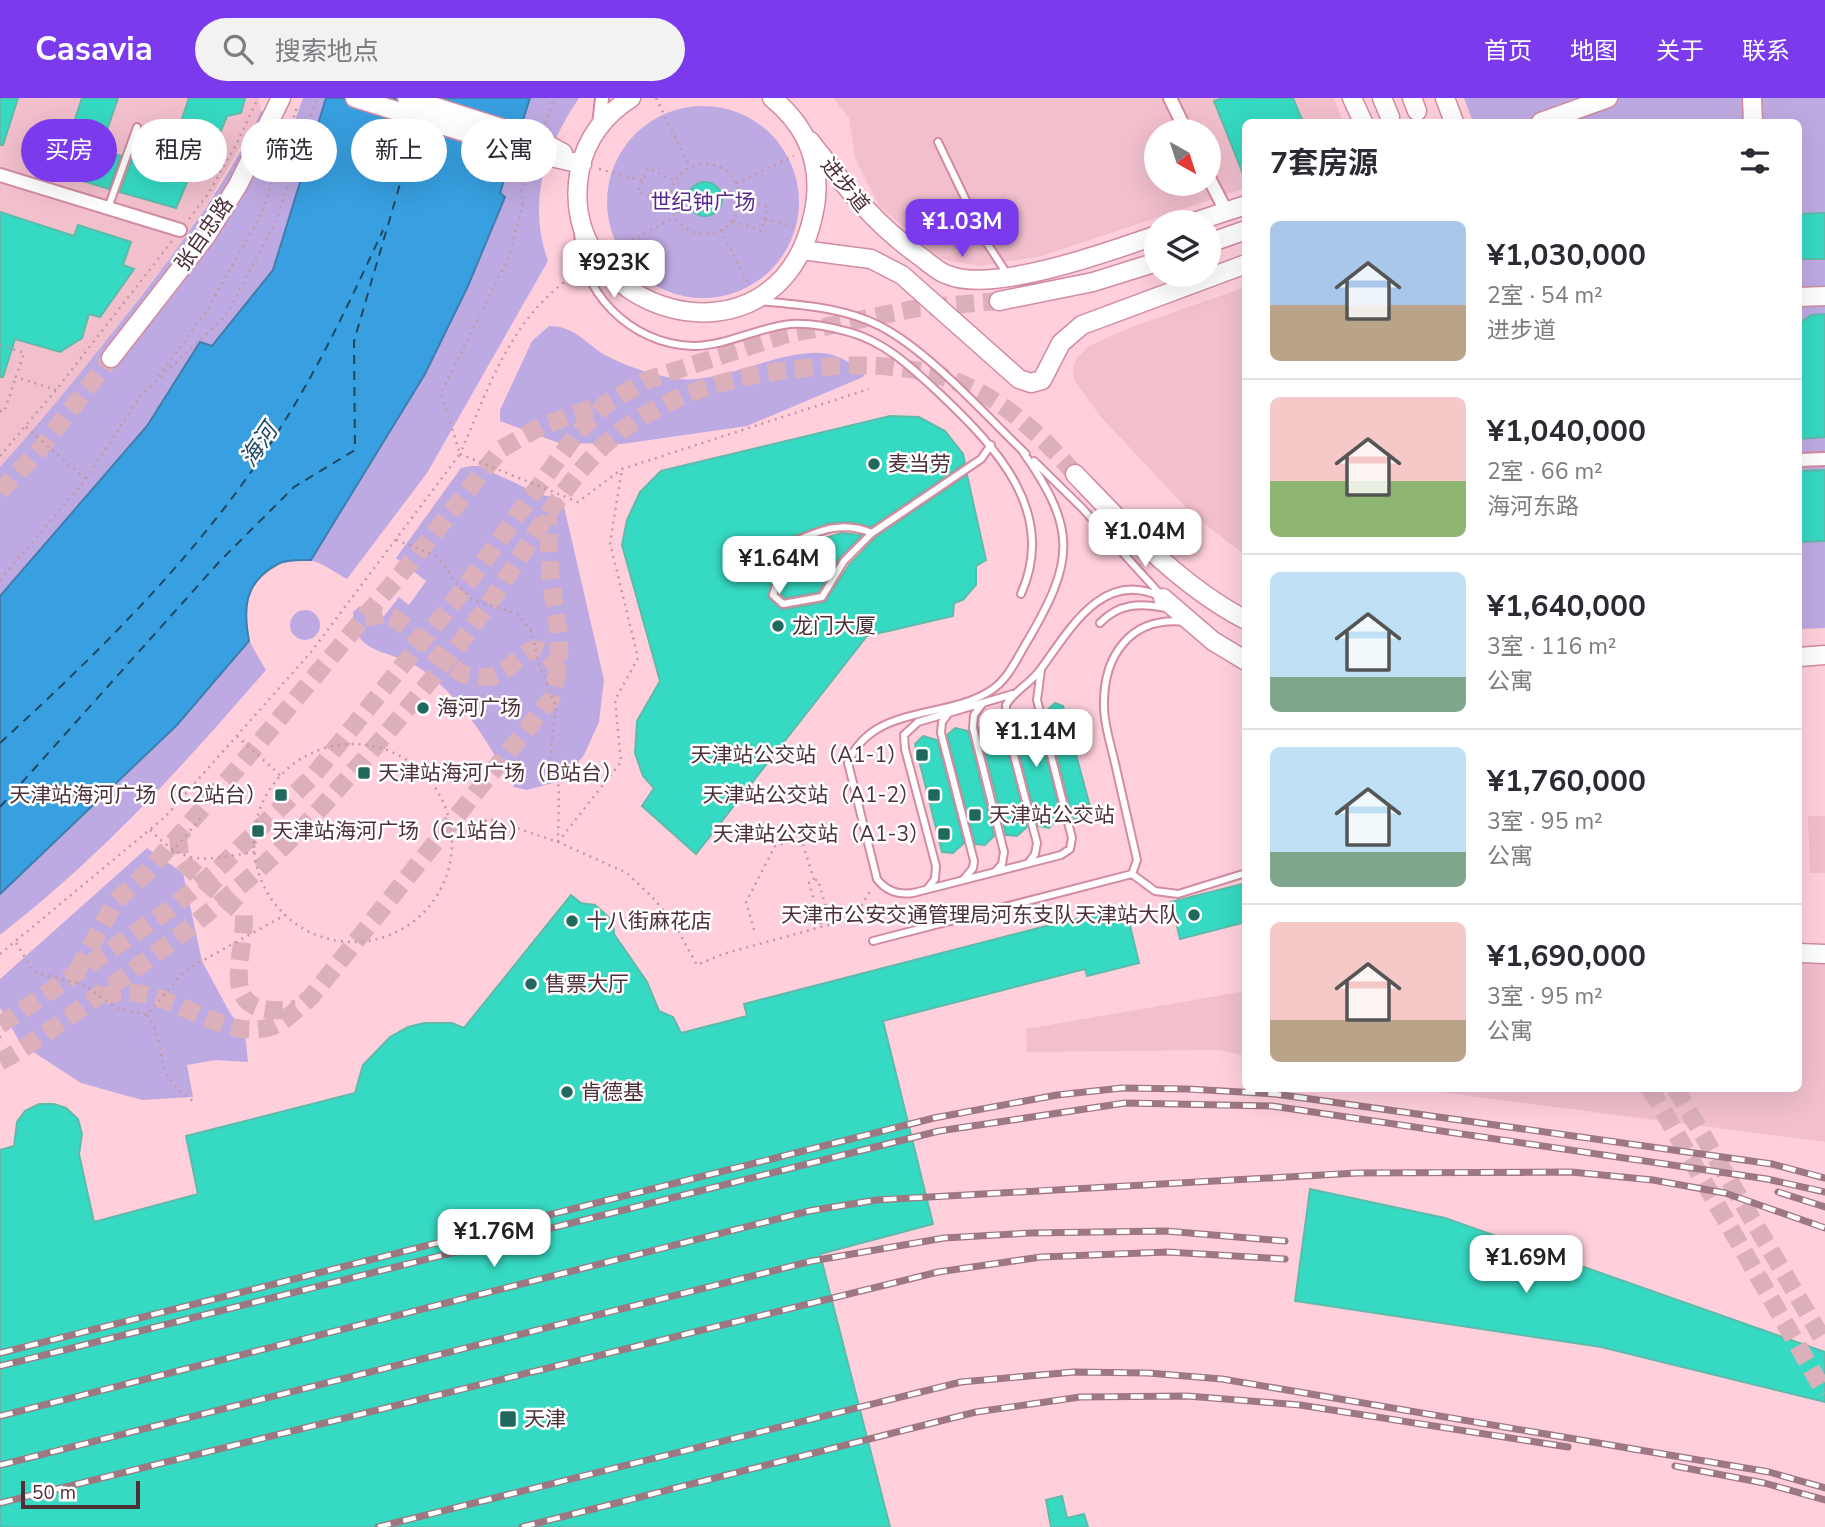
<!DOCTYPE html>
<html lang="zh">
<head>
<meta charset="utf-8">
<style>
	body { margin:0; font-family:"Nunito Sans","Noto Sans SC",sans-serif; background:#f2f2f3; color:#2b2b33; height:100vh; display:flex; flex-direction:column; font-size:26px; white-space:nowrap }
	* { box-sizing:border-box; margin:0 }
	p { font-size:23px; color:#7c7c81 }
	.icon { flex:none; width:38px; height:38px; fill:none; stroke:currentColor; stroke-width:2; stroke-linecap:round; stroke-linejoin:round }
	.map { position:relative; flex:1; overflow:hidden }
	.side { position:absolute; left:1242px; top:21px; width:560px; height:973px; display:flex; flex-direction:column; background:#fff; border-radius:10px; box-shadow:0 7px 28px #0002 }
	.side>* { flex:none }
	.guide { position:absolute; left:21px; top:21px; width:665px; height:63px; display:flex; gap:14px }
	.needle { width:46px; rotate:141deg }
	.fabs { position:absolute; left:1144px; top:21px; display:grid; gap:14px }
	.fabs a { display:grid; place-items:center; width:77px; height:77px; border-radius:50%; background:#fff; box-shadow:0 7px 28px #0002; font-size:35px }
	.scale { position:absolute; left:21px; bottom:18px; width:119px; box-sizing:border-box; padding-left:7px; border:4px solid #4e3039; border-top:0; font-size:19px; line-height:24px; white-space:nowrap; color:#4e3039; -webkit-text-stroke:5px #fff; paint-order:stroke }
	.price { position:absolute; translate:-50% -60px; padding:0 16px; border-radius:14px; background:#fff; color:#222; font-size:23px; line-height:46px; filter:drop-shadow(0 2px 4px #0008) }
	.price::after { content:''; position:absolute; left:50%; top:42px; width:21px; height:16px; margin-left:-10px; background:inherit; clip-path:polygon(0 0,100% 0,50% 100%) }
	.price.on { background:#7c3aed; color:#fff }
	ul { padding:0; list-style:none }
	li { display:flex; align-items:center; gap:21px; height:175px; padding:0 28px }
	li+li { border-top:2px solid #e1e1e2 }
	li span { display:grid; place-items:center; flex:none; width:196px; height:140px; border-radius:10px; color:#555 }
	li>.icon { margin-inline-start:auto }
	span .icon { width:84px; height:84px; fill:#fffc; stroke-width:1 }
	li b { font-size:30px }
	h2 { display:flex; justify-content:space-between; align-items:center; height:84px; padding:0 28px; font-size:30px }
	.chip { padding:0 24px; border-radius:32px; background:#fff; box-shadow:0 7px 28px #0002; font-size:24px; line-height:63px }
	.chip.on { background:#7c3aed; color:#fff }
	header { display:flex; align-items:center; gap:42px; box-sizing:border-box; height:98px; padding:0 35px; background:#7c3aed; color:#fff }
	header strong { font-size:33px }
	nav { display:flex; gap:38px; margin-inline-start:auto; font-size:24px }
	.search { width:490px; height:63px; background:#f2f2f3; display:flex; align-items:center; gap:18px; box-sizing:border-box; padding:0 24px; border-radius:38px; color:#7c7c81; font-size:26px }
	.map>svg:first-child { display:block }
</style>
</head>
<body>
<header>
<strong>Casavia</strong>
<div class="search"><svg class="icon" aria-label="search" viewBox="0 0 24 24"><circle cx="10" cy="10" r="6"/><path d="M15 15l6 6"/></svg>搜索地点</div>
<nav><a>首页</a><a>地图</a><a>关于</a><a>联系</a></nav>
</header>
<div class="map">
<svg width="1825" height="1429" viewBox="0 0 1825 1429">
	<rect width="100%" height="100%" fill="#ffd0dc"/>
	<!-- built -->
	<path fill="#f2bfcd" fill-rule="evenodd" d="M0 0H259L261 13 193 130 64 297 0 369Z
		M833 0H1334L1343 24H1246V90L1042 158 979 168 941 161 879 108 855 60 849 20ZM1157 33H1209V86H1157Z
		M1246 189V458L1191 415 1100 318 1074 282 1073 269 1077 260 1089 248 1131 229Z
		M1808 718H1825V775H1810Z
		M1799 863 1825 865V1044L1416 991 1799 990Z
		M1246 893V958L1219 952 1027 954 1026 931Z"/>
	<!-- green -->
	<path fill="#beaae2" d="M303 0H579C545 50 527 105 548 163L427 375 347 481C336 475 324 466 313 463 283 453 249 482 244 511 240 532 256 555 266 572 181 670 103 757 0 837V369C49 315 94 258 139 201 185 141 229 82 261 13L294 25Z
		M1464 0H1825V530L1799 531V24H1473Z
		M607 104a96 96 0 1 1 192 0a96 96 0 1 1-192 0Z
		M549 228C577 228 585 247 609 259 631 270 655 278 680 281 723 286 793 245 833 257 844 260 856 269 866 274L863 279 747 328 622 346 559 345 500 323V312L532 243Z
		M471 368H479L541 397 560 400 563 404 604 582 599 624 584 657 564 682 527 692 514 689C487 645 465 602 421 571 392 550 353 560 353 514L360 508 380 523 399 499 409 507 426 483 396 460 461 370Z
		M290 527a15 15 0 1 1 30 0a15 15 0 1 1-30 0Z
		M147 750 183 775 202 863 230 915 245 935 248 964 216 962 187 967 193 999 142 1002 81 985 21 946 0 910V881Z"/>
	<!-- water -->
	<path fill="#389fe0" stroke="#3f7eae" stroke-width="2" d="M326 0H530L500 95 505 99 468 188 425 276 311 462C301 462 286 461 278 466 244 484 243 510 249 543L177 627 0 796V498L147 328 200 244 212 248 273 172Z"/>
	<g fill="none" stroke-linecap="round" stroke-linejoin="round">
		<!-- ferry -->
		<path stroke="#1f4863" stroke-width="2" stroke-dasharray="9 7" stroke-linecap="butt" d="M0 645C107 547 213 442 289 316 325 257 354 195 383 132
			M0 709 220 463 294 389 355 352 354 243 417 28"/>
	</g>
	<!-- building -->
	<path fill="#36d9c2" stroke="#5ebaaa" stroke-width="2" d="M0 0H18L3 47H0Z
		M82 0H118L100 52 121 58 109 91 63 77 59 70Z
		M189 0H245L241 15 227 18 215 47 207 45 201 67 195 66 176 110 120 94 132 61 165 71Z
		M1223 0H1293L1303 24H1246L1245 81 1214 3Z
		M688 101a17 17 0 1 1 34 0a17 17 0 1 1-34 0Z
		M0 114 74 138 78 127 131 144 123 167 134 171 100 219 89 216 82 240 60 254 15 241 3 279H0Z
		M1825 115V161H1799V116Z
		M1825 216V339L1799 341V226L1811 217Z
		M890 318 919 319 945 333 963 356 965 365 871 429 851 424 829 425 786 441 768 499 782 512 825 504 849 467 876 439 967 377 986 462 976 468V487L963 502 954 505 953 518 867 538 696 756 642 708 654 690 643 678 635 655 637 623 660 583 622 447 627 422 640 394 661 373Z
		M1825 372V443L1799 444V373Z
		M841 435 862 437 839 460 818 494 785 500 780 495 794 450Z
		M1055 605 1063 608 1092 716 1084 723 1074 721 1070 709 1046 613Z
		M1019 612 1035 616 1061 718 1049 730 1038 728 1013 630 1012 619Z
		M987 621 1001 624 1027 729 1017 738 1006 737 979 630Z
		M955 630 968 633 994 738 985 747 975 746 947 637Z
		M923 638 937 642 964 745 953 755 942 754 915 646Z
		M1246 785V824L1180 841 1171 804Z
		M571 797 581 805 595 807 613 823 614 836 647 884 659 913 673 919 681 935 747 918 744 906 1054 826 1126 811 1139 865 1087 878 1085 871 883 923 933 1126 820 1156 890 1429H0V1052L14 1048 17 1024 25 1013 39 1006H54L66 1010 78 1021 82 1036 79 1056 94 1124 198 1096 186 1038 355 995 363 967 390 939 408 929 424 925H452L464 930Z
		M1310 1091 1445 1120 1825 1254V1304L1601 1249 1295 1203Z
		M1062 1398 1067 1420 1084 1416 1088 1429H1051L1046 1402Z"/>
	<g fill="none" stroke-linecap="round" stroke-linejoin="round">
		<!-- secondary-tunnel -->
		<path stroke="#dcb0bb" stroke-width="18" stroke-dasharray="18 9" stroke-linecap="butt" d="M0 394 39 352 111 260
			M365 520 385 516 395 520C408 531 453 574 466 577 473 579 486 580 493 578 518 571 536 524 559 575
			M178 738 180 759 186 767 244 817C245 865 213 921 296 911
			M77 873 115 804 149 772 237 671 424 448 501 351 542 328 601 307
			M103 898C165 878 218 948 273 928 286 923 300 908 311 899L551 601C566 553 557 530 551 483 549 461 549 439 548 417
			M0 927 169 812 218 771 313 678 457 500 578 334 607 305 647 282 784 237 918 210 999 203
			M0 964C39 942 74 915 110 889 188 833 264 774 328 702 381 643 433 582 480 518 517 467 547 410 589 363 652 292 748 272 838 268 947 263 1004 295 1075 376
			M1650 990 1825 1295
			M1675 990 1825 1245"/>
		<!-- lane casing -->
		<g stroke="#d38ba0" stroke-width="10">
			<path id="lane" d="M938 44 985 142 1007 176
				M108 110 137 29
				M578 131C578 192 629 246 693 248 727 248 758 229 791 226 809 225 831 229 849 234 886 244 913 271 940 296 996 349 1058 414 1021 496
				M759 203C800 207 843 209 880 228 930 254 984 316 1026 356
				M1023 354C1077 431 1075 462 1028 542 1017 560 1008 582 990 593 945 622 872 606 848 665L877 781C886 793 898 797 913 795L1061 757 1070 751 1072 740 1037 602 1041 572
				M1034 363 1082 410 1161 497
				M872 435 844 463 822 499 783 506 773 497 789 446C818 433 842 422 872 435L981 361 991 347
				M1100 525C1119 505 1140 505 1166 510
				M983 605 974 617 973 630 1004 754 1002 766 996 773
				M948 616 942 624 941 635 974 763 973 770 964 781
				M1029 764 1035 756 1037 745 1007 631 1006 607C1014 593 1031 585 1040 572 1068 535 1101 471 1159 498
				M1132 776 1155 793 1178 796 1246 775
				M927 791 935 781 936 768 905 651 904 637 918 624 1013 596
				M873 843 1132 776 1137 762C1129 728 1122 695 1114 661 1110 644 1104 626 1104 608 1103 557 1131 518 1185 524"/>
		</g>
		<!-- street casing -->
		<g stroke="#d38ba0" stroke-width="16">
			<path id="street" d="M1170 0 1186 33
				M599 27 602 0
				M0 77 180 132
				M1209 80 1226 113
				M1799 362 1825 361"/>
		</g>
		<!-- secondary casing -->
		<g stroke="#d38ba0" stroke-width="21">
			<path id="secondary" d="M355 0 528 54 582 66
				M407 0 539 42 563 55
				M631 0C605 16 586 41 580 71 551 214 776 284 813 118 824 70 809 30 772 0
				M1352 0 1363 24
				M1382 0 1390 19
				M1412 0 1417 13
				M1445 0 1454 24
				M1752 0 1753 24
				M1541 24 1608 0
				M810 43C844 87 875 127 921 159 929 165 938 174 948 177 993 196 1111 153 1157 137
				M1194 124 1246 107
				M1209 145 1246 132
				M802 152 871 161 902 177 1019 281 1031 285 1042 282 1061 245 1082 227 1246 166
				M1799 199 1825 198
				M999 203 1093 184 1157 164
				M111 260 206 138 238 87 281 0
				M1075 376C1126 429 1180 488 1246 522
				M1163 500 1213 543 1246 563
				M1799 559 1825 557
				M1799 855 1825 856"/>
		</g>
		<!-- path -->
		<path stroke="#c299a4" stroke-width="2.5" stroke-dasharray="2 5" stroke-linecap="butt" d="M656 0 690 69
			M545 26 554 0
			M670 101a35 35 0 1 1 70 0a35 35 0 1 1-70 0Z
			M599 71 643 83
			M736 85 794 58
			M670 101 638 94 648 70 675 83
			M189 121 208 96 236 47 258 0
			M765 121 793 128
			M733 123 761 133 768 109 740 102
			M721 132 748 185
			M613 152 675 119
			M575 176C509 222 491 285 460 356L578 404 622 371 869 291
			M0 247 24 255 16 279 56 292
			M160 279 225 219 277 121 317 0
			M0 313 4 314 16 279
			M26 329 86 381
			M0 358 56 292 172 143
			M396 442 437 458 456 485 473 502 518 516 532 534 538 563 556 608 550 660 559 689 558 744
			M0 482 86 381 139 300 155 284 209 209 262 115 297 9
			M237 638 280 677
			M254 745a99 99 0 1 1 198 0a99 99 0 1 1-198 0Z
			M150 732C189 771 204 761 255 754
			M454 740 489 721 558 744 627 775 655 802 676 829 697 867 723 856 854 820 872 790
			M558 744 621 664 615 602 638 560 610 445 622 371
			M172 754 204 716
			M815 782H818L831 826
			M754 832 746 804 775 748 801 740 814 782 809 785 822 829
			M16 845 34 874 82 886 117 910 147 917 184 873 285 817
			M0 856 165 719 311 554 460 356 441 295 510 156 523 105 521 92 528 72
			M147 917C172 949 146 970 193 1003
			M0 938V944"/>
		<!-- lane -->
		<use href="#lane" stroke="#fff" stroke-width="6"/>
		<!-- street -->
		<use href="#street" stroke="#fff" stroke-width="12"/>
		<!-- secondary -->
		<use href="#secondary" stroke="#fff" stroke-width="18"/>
		<!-- rail casing -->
		<g stroke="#9d7782" stroke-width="7">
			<path id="rail" d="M1778 1094 1825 1109
				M0 1255 934 1020 1057 997 1122 990 1188 991 1275 996 1772 1066 1825 1080
				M0 1268 939 1033 1125 1005 1272 1008 1767 1081 1825 1094
				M0 1318 809 1113 876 1102 1357 1075 1571 1074 1653 1082 1725 1095 1825 1130
				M0 1367 812 1163 944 1140 1031 1135 1166 1133 1285 1143
				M1675 1368 1764 1385 1825 1402
				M0 1405 938 1174 1041 1159 1168 1154 1285 1161
				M378 1429 961 1284 1074 1274 1148 1275 1222 1281 1769 1374 1825 1390
				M522 1429 976 1314 1080 1299 1187 1298 1300 1307 1568 1349"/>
		</g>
		<!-- rail -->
		<use href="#rail" stroke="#fff" stroke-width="4.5" stroke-dasharray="13" stroke-linecap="butt"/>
	</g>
	<!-- markers -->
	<g fill="#21685d" stroke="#fff" stroke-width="2.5">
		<circle cx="874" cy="366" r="7"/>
		<circle cx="778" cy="528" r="7"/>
		<circle cx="423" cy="610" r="7"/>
		<rect x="915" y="650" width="14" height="14" rx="3.5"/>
		<rect x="357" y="668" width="14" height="14" rx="3.5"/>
		<rect x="274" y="690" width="14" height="14" rx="3.5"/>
		<rect x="927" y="690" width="14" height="14" rx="3.5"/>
		<rect x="968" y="710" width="14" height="14" rx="3.5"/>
		<rect x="251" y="726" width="14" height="14" rx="3.5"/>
		<rect x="937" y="729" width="14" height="14" rx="3.5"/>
		<circle cx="1194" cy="817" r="7"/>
		<circle cx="572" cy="823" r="7"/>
		<circle cx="531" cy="886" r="7"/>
		<circle cx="567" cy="994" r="7"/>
		<rect x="499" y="1312" width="18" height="18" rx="3.5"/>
	</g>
	<g text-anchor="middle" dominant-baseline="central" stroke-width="5" stroke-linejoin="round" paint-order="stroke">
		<!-- street labels -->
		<g font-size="21" fill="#4e3039" stroke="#fff">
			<text transform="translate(845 87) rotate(51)">进步道</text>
			<text transform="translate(204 136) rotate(-55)">张自忠路</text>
		</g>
		<!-- park labels -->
		<g font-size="21" fill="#58268f" stroke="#fff">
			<text x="703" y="104">世纪钟广场</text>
		</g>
		<!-- poi labels -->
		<g font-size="21" fill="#4e3039" stroke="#fff" text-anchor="start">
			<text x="888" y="366">麦当劳</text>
			<text x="792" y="528">龙门大厦</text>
			<text x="437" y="610">海河广场</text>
			<text x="908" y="657" text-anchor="end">天津站公交站（A1-1）</text>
			<text x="378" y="675">天津站海河广场（B站台）</text>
			<text x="267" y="697" text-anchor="end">天津站海河广场（C2站台）</text>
			<text x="920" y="697" text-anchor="end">天津站公交站（A1-2）</text>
			<text x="989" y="717">天津站公交站</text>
			<text x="272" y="733">天津站海河广场（C1站台）</text>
			<text x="930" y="736" text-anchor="end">天津站公交站（A1-3）</text>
			<text x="1180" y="817" text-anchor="end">天津市公安交通管理局河东支队天津站大队</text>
			<text x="586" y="823">十八街麻花店</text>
			<text x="545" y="886">售票大厅</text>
			<text x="581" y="994">肯德基</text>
			<text x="524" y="1321">天津</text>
		</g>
		<!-- water labels -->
		<g font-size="23" font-style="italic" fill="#1f4863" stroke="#fff">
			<text transform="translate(259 347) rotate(-56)">海河</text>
		</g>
	</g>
</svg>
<div class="fabs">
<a><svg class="needle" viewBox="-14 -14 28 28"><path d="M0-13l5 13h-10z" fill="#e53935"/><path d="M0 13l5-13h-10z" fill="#7c7c81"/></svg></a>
<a><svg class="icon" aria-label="layers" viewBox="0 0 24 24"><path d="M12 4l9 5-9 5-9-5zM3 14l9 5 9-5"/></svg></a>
</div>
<div class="scale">50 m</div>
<b class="price on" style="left:962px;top:161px">¥1.03M</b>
<b class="price" style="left:614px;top:202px">¥923K</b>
<b class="price" style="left:1145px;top:471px">¥1.04M</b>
<b class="price" style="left:779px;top:498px">¥1.64M</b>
<b class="price" style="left:1036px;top:671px">¥1.14M</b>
<b class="price" style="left:494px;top:1171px">¥1.76M</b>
<b class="price" style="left:1526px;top:1197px">¥1.69M</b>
<div class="guide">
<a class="chip on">买房</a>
<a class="chip">租房</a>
<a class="chip">筛选</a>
<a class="chip">新上</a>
<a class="chip">公寓</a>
</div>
<section class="side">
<h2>7套房源<svg class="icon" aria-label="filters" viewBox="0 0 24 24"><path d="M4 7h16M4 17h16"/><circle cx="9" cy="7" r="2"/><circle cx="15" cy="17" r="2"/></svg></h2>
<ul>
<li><span style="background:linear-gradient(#a9c7e8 60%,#b9a48a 0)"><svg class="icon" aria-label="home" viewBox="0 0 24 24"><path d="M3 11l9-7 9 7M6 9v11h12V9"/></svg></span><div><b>¥1,030,000</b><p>2室 · 54 m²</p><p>进步道</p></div></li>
<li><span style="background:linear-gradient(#f6c9c9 60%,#8fb573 0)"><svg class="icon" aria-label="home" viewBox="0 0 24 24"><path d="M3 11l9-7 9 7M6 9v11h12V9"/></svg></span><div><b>¥1,040,000</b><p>2室 · 66 m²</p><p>海河东路</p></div></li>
<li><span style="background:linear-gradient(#bfe0f5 75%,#7fa58c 0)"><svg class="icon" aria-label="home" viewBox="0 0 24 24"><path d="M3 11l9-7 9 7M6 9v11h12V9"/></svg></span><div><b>¥1,640,000</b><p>3室 · 116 m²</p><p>公寓</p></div></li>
<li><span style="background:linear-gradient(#bfe0f5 75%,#7fa58c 0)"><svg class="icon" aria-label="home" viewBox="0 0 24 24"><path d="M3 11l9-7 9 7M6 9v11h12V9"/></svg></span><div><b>¥1,760,000</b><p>3室 · 95 m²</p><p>公寓</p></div></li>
<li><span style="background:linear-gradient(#f6c9c9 70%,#b9a48a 0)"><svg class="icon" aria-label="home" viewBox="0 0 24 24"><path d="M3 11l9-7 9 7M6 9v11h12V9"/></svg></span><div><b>¥1,690,000</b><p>3室 · 95 m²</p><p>公寓</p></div></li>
</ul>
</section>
</div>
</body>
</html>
